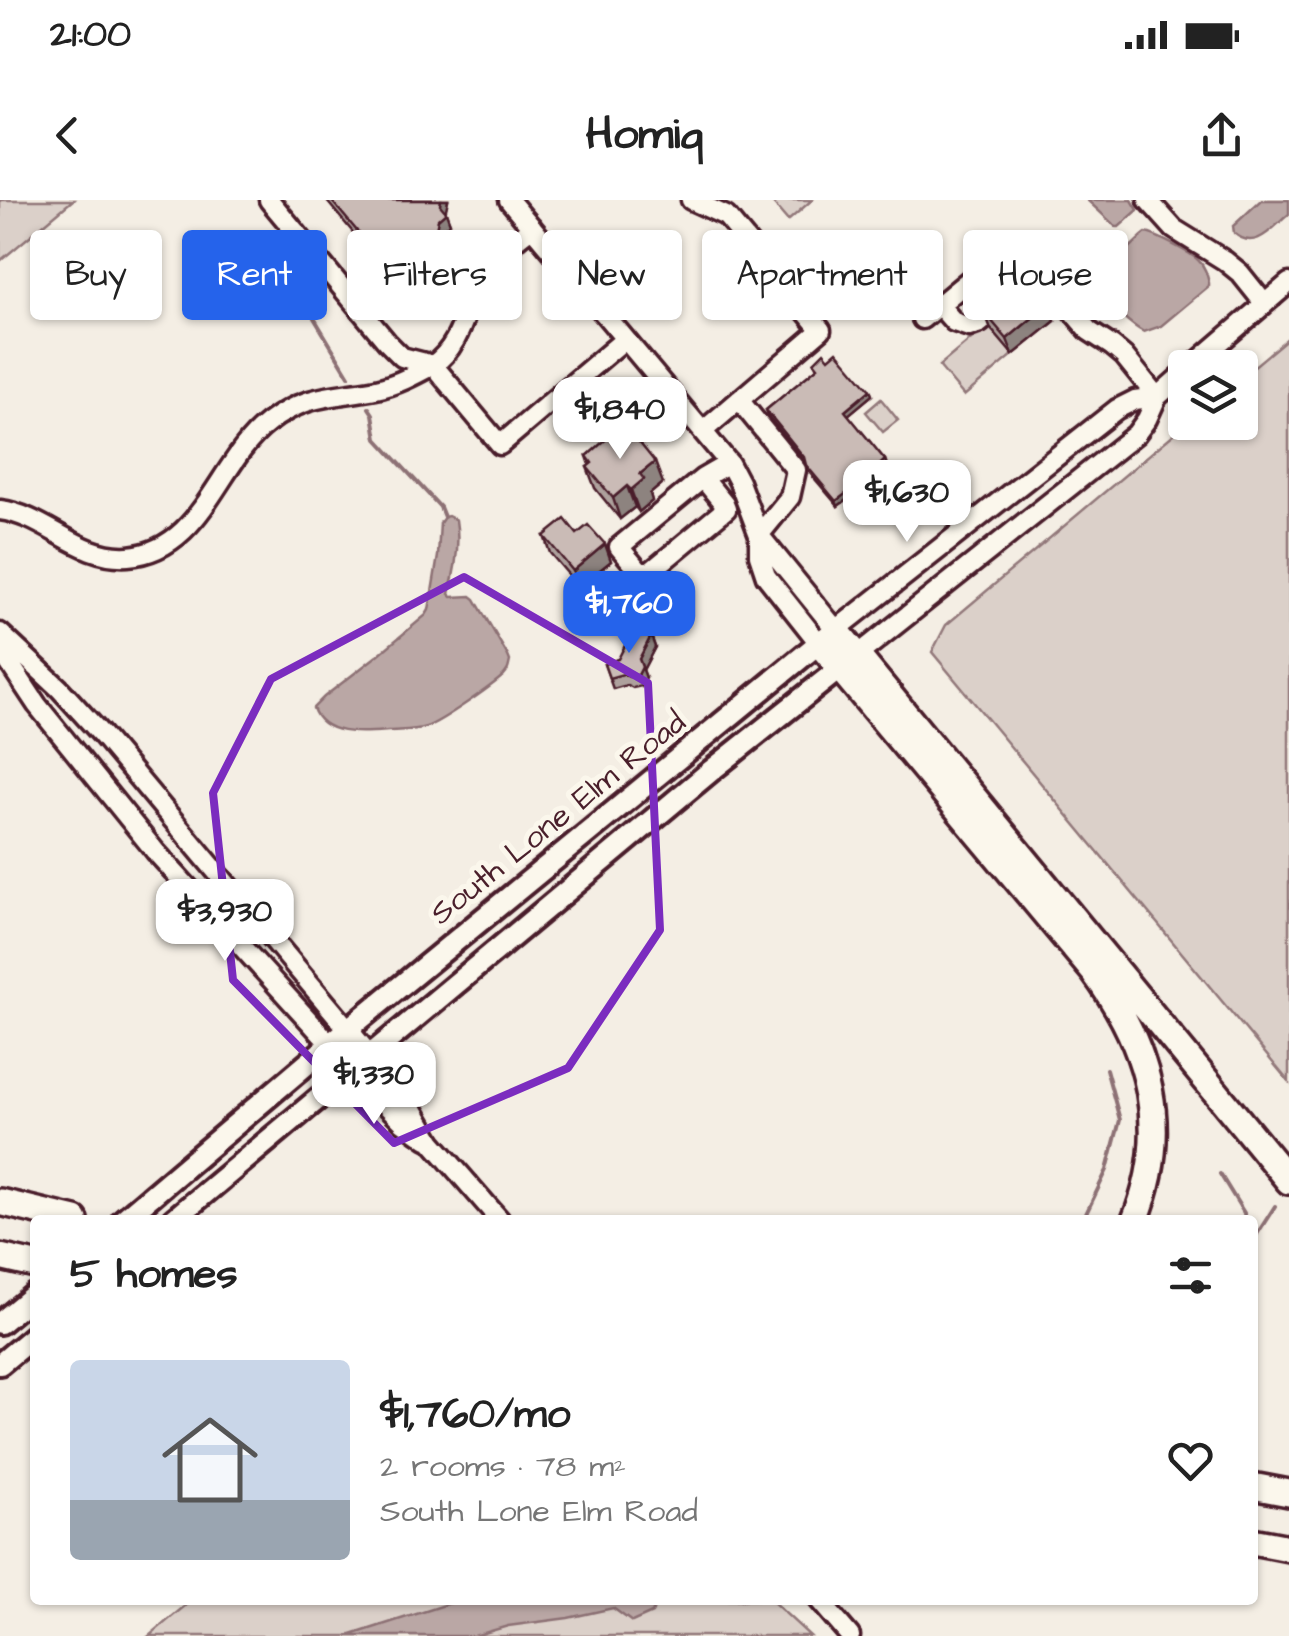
<!DOCTYPE html>
<html lang="en">
<head>
<meta charset="utf-8">
<style>
	body { margin:0; font-family:"Architects Daughter",sans-serif; background:#f2f2f2; color:#222; height:100vh; display:flex; flex-direction:column; font-size:38px; white-space:nowrap }
	* { box-sizing:border-box; margin:0 }
	p { font-size:32px; color:#767676 }
	.icon { flex:none; width:55px; height:55px; fill:none; stroke:currentColor; stroke-width:2; stroke-linecap:round; stroke-linejoin:round }
	.map { position:relative; flex:1; overflow:hidden }
	.panel { position:absolute; left:30px; top:1015px; width:1228px; height:390px; display:flex; flex-direction:column; background:#fff; border-radius:10px; box-shadow:0 2px 8px #0004 }
	.panel>* { flex:none }
	.banner { position:absolute; left:30px; top:30px; width:1230px; height:90px; display:flex; gap:20px }
	.fabs { position:absolute; left:1168px; top:150px; display:grid; gap:20px }
	.fabs a { display:grid; place-items:center; width:90px; height:90px; border-radius:10px; background:#fff; box-shadow:0 2px 8px #0004; font-size:50px }
	.price { position:absolute; translate:-50% -85px; padding:0 22px; border-radius:20px; background:#fff; color:#222; font-size:32px; line-height:65px; filter:drop-shadow(0 2px 5px #0008) }
	.price::after { content:''; position:absolute; left:50%; top:60px; width:30px; height:22px; margin-left:-15px; background:inherit; clip-path:polygon(0 0,100% 0,50% 100%) }
	.price.current { background:#2563eb; color:#fff }
	ul { padding:0; list-style:none }
	li { display:flex; align-items:center; gap:30px; height:250px; padding:0 40px }
	li+li { border-top:2px solid #e0e0e0 }
	li span { display:grid; place-items:center; flex:none; width:280px; height:200px; border-radius:10px; color:#555 }
	li>.icon { margin-inline-start:auto }
	span .icon { width:120px; height:120px; fill:#fffc; stroke-width:1 }
	li b { font-size:42px }
	h2 { display:flex; justify-content:space-between; align-items:center; height:120px; padding:0 40px; font-size:42px }
	.chip { padding:0 35px; border-radius:10px; background:#fff; box-shadow:0 2px 8px #0004; font-size:35px; line-height:90px }
	.chip.current { background:#2563eb; color:#fff }
	.status { display:flex; justify-content:space-between; align-items:center; height:70px; padding:0 50px; background:#fff; direction:ltr }
	.status svg { height:28px; fill:currentColor }
	header { display:flex; justify-content:space-between; align-items:center; height:130px; padding:0 40px; background:#fff; font-size:45px; font-weight:700 }
	.map>svg:first-child { display:block }
</style>
</head>
<body>
<div class="status"><b>21:00</b><svg viewBox="0 0 49 12"><path d="M0 12V9h3v3zM5 12V6h3v6zM10 12V3h3v9zM15 12V0h3v12zM26 1h20v11H26zM47 4h2v5h-2z"/></svg></div>
<header><svg class="icon" aria-label="back" viewBox="0 0 24 24"><path d="M15 5l-7 7 7 7"/></svg>Homiq<svg class="icon" aria-label="share" viewBox="0 0 24 24"><path d="M12 15V3M7 8l5-5 5 5M5 13v7h14v-7"/></svg></header>
<div class="map">
<svg width="1289" height="1436" viewBox="0 0 1289 1436">
	<rect width="100%" height="100%" fill="#f4eee4"/>
	<filter id="ink" filterUnits="userSpaceOnUse"><feTurbulence type="fractalNoise" baseFrequency=".01" numOctaves="2"/><feDisplacementMap in="SourceGraphic" scale="20" xChannelSelector="R" yChannelSelector="G"/><feConvolveMatrix kernelMatrix="1 2 1 2 8 2 1 2 1" color-interpolation-filters="sRGB"/></filter>
	<g filter="url(#ink)">
		<!-- green -->
		<path fill="#dbd0c9" stroke="#92787a" stroke-width="2.5" d="M0 0H73L0 61Z
			M770 0H812L788 21Z
			M995 119 1013 155 964 196 939 166Z
			M1289 137V882L932 452 946 425 1187 223 1240 222V178Z
			M881 199 898 220 883 232 866 212Z
			M192 1400H771L810 1436H149Z"/>
		<!-- water -->
		<path fill="#baa7a5" stroke="#8d7174" stroke-width="2.5" d="M1087 0H1132L1138 10 1119 27H1116Z
			M1261 0H1289V14C1272 28 1255 52 1234 33L1233 26Z
			M1146 33C1156 35 1191 53 1198 60 1205 66 1207 75 1209 83V86L1161 126 1144 132C1128 124 1081 83 1099 64 1106 56 1119 55 1128 49 1135 44 1139 38 1146 33Z
			M448 316 456 320C460 344 455 372 449 394L452 397 471 396 475 399 508 456 510 461C508 469 509 469 504 475 492 486 441 522 426 527 414 531 400 530 388 531 362 533 323 537 313 508L324 497 378 455 426 415 429 410 438 356 440 323 444 317Z
			M460 1400H652L656 1404 652 1413 632 1422 613 1408 568 1418 508 1426 474 1436H348Z"/>
		<g fill="none" stroke-linecap="round" stroke-linejoin="round">
			<!-- stream -->
			<path stroke="#8d7174" stroke-width="4" d="M263 33 349 176
				M369 208 373 214 377 239 440 307 444 317
				M1220 974 1244 1013 1245 1020
				M1083 1020 1107 970 1120 920 1106 869
				M1252 1042 1275 1006"/>
			<!-- minor casing -->
			<g stroke="#4a1f2b" stroke-width="25">
				<path id="minor" d="M509 0 729 263 739 282 759 335V355L766 376 819 443
					M691 0 726 16 821 130 703 231
					M1148 0 1174 29 1224 60 1240 73 1264 103
					M532 27C514 42 493 56 482 77 465 107 463 144 433 165L500 245 625 139
					M939 105 954 122 969 127 980 123 1002 104
					M469 108 448 95 436 77C442 39 469 28 499 56
					M922 119 1014 43 1089 131 1112 146 1124 156 1157 197
					M1190 168 1289 83
					M739 200 796 270 790 297 759 335
					M703 278 724 304 726 309 650 372H640L619 347 703 278 729 263
					M0 310C47 316 78 359 128 356 203 350 217 262 268 223 305 194 334 197 376 189 396 185 415 175 433 165L402 157 387 142 269 0
					M759 335 836 430 1117 209 1135 200 1157 197 1185 172
					M0 433 59 488 102 535 393 883 413 909 432 942 500 1020
					M0 449 37 505 155 651 380 899 403 922 427 939
					M849 462 1136 234 1147 219 1157 197
					M819 1400 850 1436"/>
			</g>
			<!-- major casing -->
			<g stroke="#4a1f2b" stroke-width="28">
				<path id="major" d="M123 1020 347 830 830 434
					M173 1020 712 570 839 469
					M0 1123 35 1094
					M0 1164 35 1135"/>
			</g>
			<!-- highway casing -->
			<g stroke="#4a1f2b" stroke-width="32">
				<path id="highway" d="M836 430 1289 981
					M819 443 1094 772C1150 848 1172 929 1135 1020
					M0 1002 75 1020
					M0 1057 35 1065
					M1252 1286 1289 1293
					M1252 1341 1289 1348"/>
			</g>
			<!-- minor -->
			<use href="#minor" stroke="#fbf7ec" stroke-width="18"/>
			<!-- major -->
			<use href="#major" stroke="#fbf7ec" stroke-width="20"/>
			<!-- highway -->
			<use href="#highway" stroke="#fbf7ec" stroke-width="25"/>
		</g>
		<!-- wall -->
		<path fill="#aea19d" stroke="#4a1f2b" stroke-width="2.5" d="M326 0H448L445 11 450 23 442 30 440 39 427 61 421 58 397 85Z
			M1049 104 1055 121 1013 155 991 129 985 113Z
			M829 158 870 190 872 195 848 215 885 260 887 265 864 287 838 306 808 271 805 261 768 216 766 210 817 168 814 162Z
			M587 256 663 283 650 294 652 301 639 312 635 307 620 319 595 288 587 267 590 265Z
			M577 334 605 344 611 361 579 387 550 353 544 336Z
			M651 436 655 447 643 470 646 478 642 486 633 488 627 485 613 489 604 464 618 459Z"/>
		<!-- shaded-wall -->
		<path fill="#8d837f" stroke="#4a1f2b" stroke-width="2.5" d="M441 0H448L445 14 446 12 450 23 442 30 440 39 427 61 423 50Z
			M418 47 421 58 397 85 394 75Z
			M867 62 869 67 858 76 856 71Z
			M1049 104 1055 121 1013 155 1007 139Z
			M870 190 872 195 847 216 845 211Z
			M885 260 887 265 864 287 838 306 836 301Z
			M655 262 663 283 650 294 652 301 639 312 631 290 640 274Z
			M627 286 635 307 620 319 613 298Z
			M605 344 611 361 579 387 573 371Z
			M651 436 655 447 643 470 639 459Z
			M642 467 646 478 642 486 638 475Z"/>
		<!-- building -->
		<path fill="#cabbb6" stroke="#4a1f2b" stroke-width="2.5" d="M331 0H441L440 5 446 12 438 19 436 29 423 50 418 47 394 75Z
			M856 49 867 62 856 71 846 58Z
			M1027 78 1049 104 1007 139 985 113Z
			M837 151 870 190 845 211 885 260 862 282 836 301 806 265 804 257 766 210 818 167 814 162 824 152 829 158Z
			M619 228 625 235 630 231 655 262 640 274 644 279 631 290 627 286 613 298 587 267 592 263 587 256Z
			M565 319 577 334 588 325 605 344 573 371 544 336Z
			M634 428 651 436 639 459 642 467 638 475 629 477 623 474 609 478 604 464 618 459Z"/>
	</g>
	<!-- marked area -->
	<path fill="none" stroke="#7b2cbf" stroke-width="8" stroke-linejoin="round" d="M464 377 648 483 660 730 568 868 394 943 233 780 213 593 271 479Z"/>
	<g text-anchor="middle" dominant-baseline="central" stroke-width="10" stroke-linejoin="round" paint-order="stroke">
		<!-- street labels -->
		<g font-size="32" fill="#4a1f2b" stroke="#fbf7ec">
			<text transform="translate(558 618) rotate(-39)">South Lone Elm Road</text>
		</g>
	</g>
</svg>
<div class="fabs">
<a><svg class="icon" aria-label="layers" viewBox="0 0 24 24"><path d="M12 4l9 5-9 5-9-5zM3 14l9 5 9-5"/></svg></a>
</div>
<b class="price" style="left:620px;top:262px">$1,840</b>
<b class="price" style="left:907px;top:345px">$1,630</b>
<b class="price current" style="left:629px;top:456px">$1,760</b>
<b class="price" style="left:225px;top:764px">$3,930</b>
<b class="price" style="left:374px;top:927px">$1,330</b>
<div class="banner">
<a class="chip">Buy</a>
<a class="chip current">Rent</a>
<a class="chip">Filters</a>
<a class="chip">New</a>
<a class="chip">Apartment</a>
<a class="chip">House</a>
</div>
<section class="panel">
<h2>5 homes<svg class="icon" aria-label="filters" viewBox="0 0 24 24"><path d="M4 7h16M4 17h16"/><circle cx="9" cy="7" r="2"/><circle cx="15" cy="17" r="2"/></svg></h2>
<ul>
<li><span style="background:linear-gradient(#c9d6e8 70%,#9aa5b1 0)"><svg class="icon" aria-label="home" viewBox="0 0 24 24"><path d="M3 11l9-7 9 7M6 9v11h12V9"/></svg></span><div><b>$1,760/mo</b><p>2 rooms · 78 m²</p><p>South Lone Elm Road</p></div><svg class="icon" aria-label="heart" viewBox="0 0 24 24"><path d="M12 20l-8-8c-3-5 5-10 8-4 3-6 11-1 8 4z"/></svg></li>
</ul>
</section>
</div>
</body>
</html>
